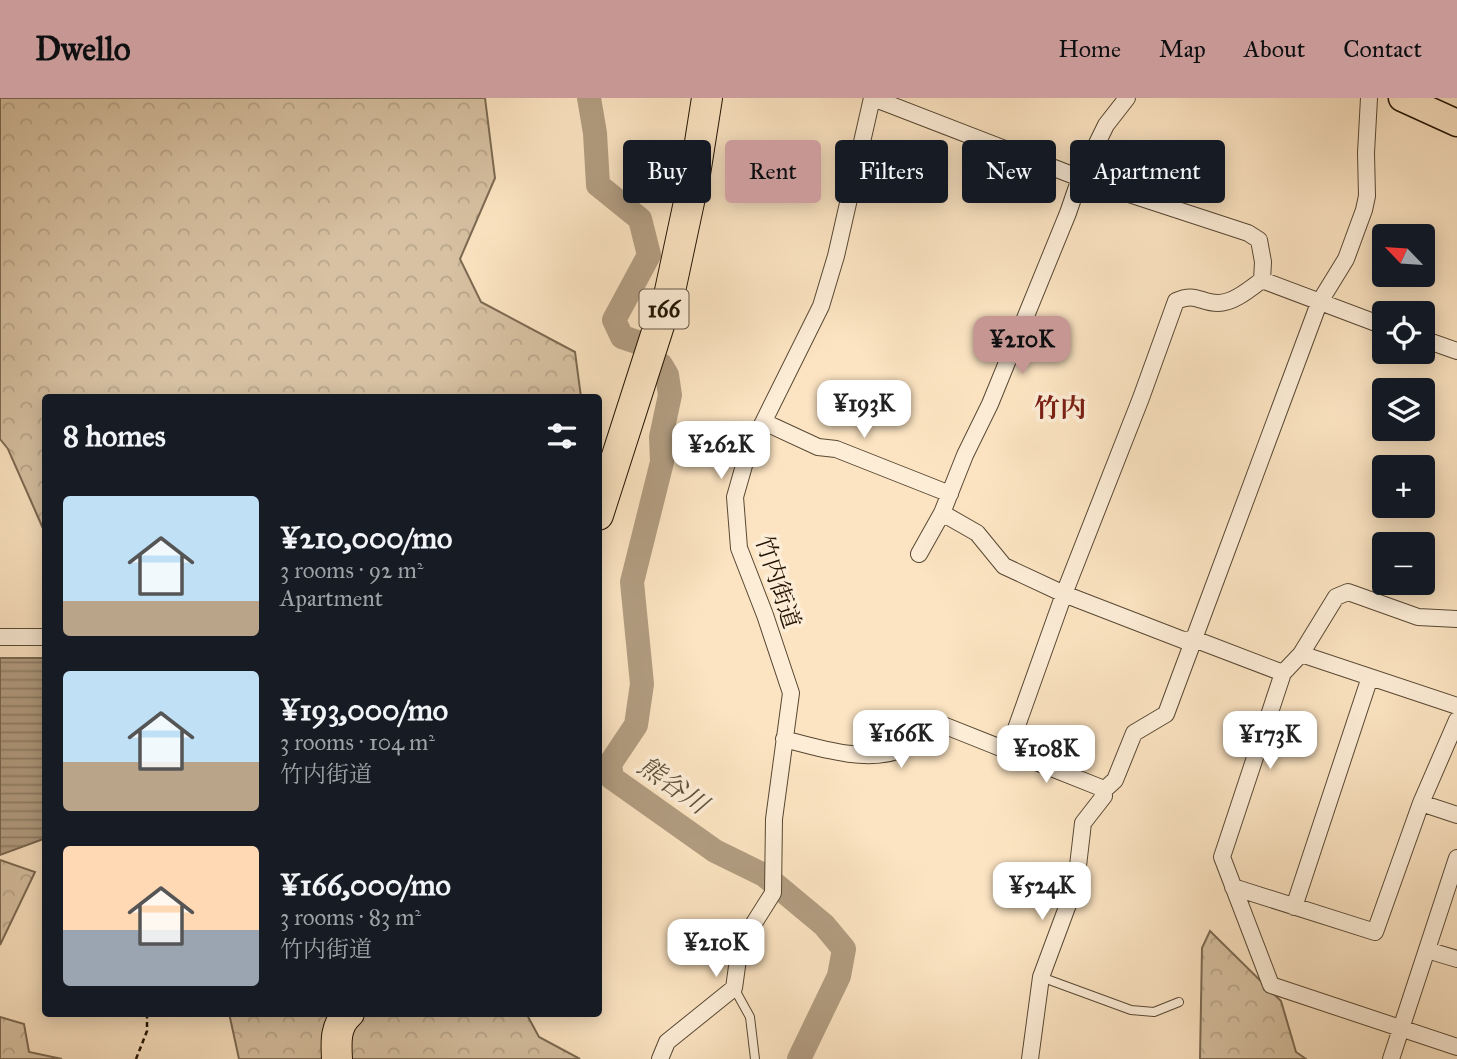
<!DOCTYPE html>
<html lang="en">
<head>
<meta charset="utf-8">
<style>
	body { margin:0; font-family:"IM FELL Great Primer","Noto Serif JP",serif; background:#242831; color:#f1f3f6; height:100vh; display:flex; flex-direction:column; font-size:26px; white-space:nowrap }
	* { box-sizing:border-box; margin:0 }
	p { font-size:23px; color:#9ea1a6 }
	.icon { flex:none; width:38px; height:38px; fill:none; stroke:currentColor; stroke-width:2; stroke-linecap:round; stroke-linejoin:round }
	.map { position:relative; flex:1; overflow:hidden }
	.sheet { position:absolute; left:42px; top:296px; width:560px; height:623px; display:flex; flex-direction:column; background:#171b24; border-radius:7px; box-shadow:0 4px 18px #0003 }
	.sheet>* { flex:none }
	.banner { position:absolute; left:623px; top:42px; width:665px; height:63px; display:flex; gap:14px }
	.needle { width:46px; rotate:295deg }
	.fabs { position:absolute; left:1372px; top:126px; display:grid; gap:14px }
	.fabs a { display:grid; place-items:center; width:63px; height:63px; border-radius:7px; background:#171b24; box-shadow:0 4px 18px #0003; font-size:35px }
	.price { position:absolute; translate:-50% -60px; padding:0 16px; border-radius:14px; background:#fff; color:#222; font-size:23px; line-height:46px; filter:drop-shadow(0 2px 4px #0008) }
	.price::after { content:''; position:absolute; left:50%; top:42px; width:21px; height:16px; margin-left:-10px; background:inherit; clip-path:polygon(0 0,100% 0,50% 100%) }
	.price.current { background:#c59692; color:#111 }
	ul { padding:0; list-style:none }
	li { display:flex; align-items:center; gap:21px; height:175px; padding:0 21px }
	li span { display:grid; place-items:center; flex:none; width:196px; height:140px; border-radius:7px; color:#555 }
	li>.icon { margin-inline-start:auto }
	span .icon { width:84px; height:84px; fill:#fffc; stroke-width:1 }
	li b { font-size:30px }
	h2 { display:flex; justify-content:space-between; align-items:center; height:84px; padding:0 21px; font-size:30px }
	.chip { padding:0 24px; border-radius:7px; background:#171b24; box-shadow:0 4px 18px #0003; font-size:24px; line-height:63px }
	.chip.current { background:#c59692; color:#111 }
	header { display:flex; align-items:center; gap:42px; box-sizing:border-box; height:98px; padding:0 35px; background:#c59692; color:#111 }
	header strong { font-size:33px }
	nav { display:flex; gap:38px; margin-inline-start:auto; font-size:24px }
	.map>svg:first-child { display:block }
</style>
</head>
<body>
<header>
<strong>Dwello</strong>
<nav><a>Home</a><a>Map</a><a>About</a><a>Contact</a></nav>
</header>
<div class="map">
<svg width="1457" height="961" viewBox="0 0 1457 961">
	<defs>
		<pattern id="forest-crowns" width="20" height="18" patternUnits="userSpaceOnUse" patternTransform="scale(1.75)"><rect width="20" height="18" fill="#d7c1a2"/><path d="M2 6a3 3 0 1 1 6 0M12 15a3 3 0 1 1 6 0" fill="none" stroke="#b8a58a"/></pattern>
		<pattern id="water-rules" width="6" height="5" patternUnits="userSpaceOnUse" patternTransform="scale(1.75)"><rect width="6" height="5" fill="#b29d81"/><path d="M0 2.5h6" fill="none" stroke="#907f67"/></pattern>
	</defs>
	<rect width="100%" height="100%" fill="#fce4c2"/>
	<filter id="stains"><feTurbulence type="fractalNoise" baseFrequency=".00286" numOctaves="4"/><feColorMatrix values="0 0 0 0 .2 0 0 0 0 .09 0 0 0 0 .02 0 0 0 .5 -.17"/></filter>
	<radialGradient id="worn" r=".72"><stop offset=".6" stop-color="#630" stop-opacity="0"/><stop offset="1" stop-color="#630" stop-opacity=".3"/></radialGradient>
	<!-- forest -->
	<path fill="url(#forest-crowns)" stroke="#7c6a52" stroke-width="2" d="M0 0H485L495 80 460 161 481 204 575 254 581 299H46L45 435 8 351 0 341Z
		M0 762 35 774 0 847Z
		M1210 833 1281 903 1296 954 1306 961H1200L1202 850Z
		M229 915H526L539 939 580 961H239Z
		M0 919 24 926 29 954 62 961H0Z"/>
	<!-- water -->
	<path fill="url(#water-rules)" stroke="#78664f" stroke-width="2" d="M0 560H45L46 740 0 757Z"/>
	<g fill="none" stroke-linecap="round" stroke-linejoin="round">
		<!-- river -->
		<path stroke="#b29d81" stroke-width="24" d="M589 0 595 35 598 87 640 121 649 157 614 222 622 239 640 245
			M661 267 667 277 670 297 661 339 662 364 632 484 642 586 636 627 610 666 612 680 715 753 764 777 824 827 844 851 839 878 799 961"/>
		<!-- lane casing -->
		<g stroke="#584833" stroke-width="10">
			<path id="lane" d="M1041 879 1131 912 1154 914 1179 904
				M734 890 750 919 755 961"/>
		</g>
		<!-- street casing -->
		<g stroke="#584833" stroke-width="18">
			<path id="street" d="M873 0 1080 80 1248 135 1259 142 1263 164 1262 182
				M1423 241 1457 253
				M764 324 818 349 836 351 950 396
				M942 415 977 435 1004 468 1064 496 1183 542 1194 541 1283 575
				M919 456 942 415 965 357 990 306 1068 115 1080 80 1106 27 1127 0
				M1457 521 1418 519 1348 494 1336 499 1301 556 1283 575 1222 759 1271 887 1457 949
				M0 539H46
				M1301 556 1457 608
				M784 641C818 650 869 666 902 651L911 628 920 622 933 623 1099 689 1103 693
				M1008 653 1064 496 1141 300 1176 203C1196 194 1200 205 1218 205 1234 205 1251 190 1262 182L1384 228
				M1421 705 1457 717
				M1233 789 1375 834 1421 705 1457 622
				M1294 809 1370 579
				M1427 852 1457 861
				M660 961 667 944 734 890 739 854 749 833 773 795 774 721 791 595 765 517 739 450 735 399 747 357 821 208 836 158 872 0
				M1030 961 1041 879 1076 785 1083 725 1104 698 1103 693 1115 682 1134 635 1166 616 1319 205 1346 161 1364 112 1367 98 1366 55 1369 0
				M1391 961 1457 760"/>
		</g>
		<!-- primary casing -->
		<g stroke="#221403" stroke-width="29">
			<path id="primary" d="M1402 0 1457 25"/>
		</g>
		<!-- highway casing -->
		<g stroke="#221403" stroke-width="32">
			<path id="highway" d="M598 417 670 193 695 76 707 0
				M337 961C336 944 335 927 349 915"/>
		</g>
		<!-- path -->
		<path stroke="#221403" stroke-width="2.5" stroke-dasharray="5 3.5" stroke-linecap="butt" d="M136 961 147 933V915"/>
		<!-- lane -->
		<use href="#lane" stroke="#fdedd7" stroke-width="8"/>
		<!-- street -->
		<use href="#street" stroke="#fdedd7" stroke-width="16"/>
		<!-- primary -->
		<use href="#primary" stroke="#fce4c2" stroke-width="26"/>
		<!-- highway -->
		<use href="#highway" stroke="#fce4c2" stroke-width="30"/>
	</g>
	<g text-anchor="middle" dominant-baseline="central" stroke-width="7" stroke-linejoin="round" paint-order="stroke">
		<!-- shield labels -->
		<rect fill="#fdedd7" stroke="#645543" stroke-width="2" x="639.5" y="191.5" width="49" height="39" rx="5"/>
		<g font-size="23" font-weight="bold" fill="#221403">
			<text x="664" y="211">166</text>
		</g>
		<!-- street labels -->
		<g font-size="24" fill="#221403" stroke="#fdedd7">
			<text transform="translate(778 484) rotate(72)">竹内街道</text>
		</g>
		<!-- neighbourhood labels -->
		<g font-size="26" font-weight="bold" fill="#7a1f14" stroke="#fdedd7">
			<text x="1060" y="310">竹内</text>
		</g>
		<!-- water labels -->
		<g font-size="26" font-style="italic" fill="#63523c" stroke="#fdedd7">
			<text transform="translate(673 687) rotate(35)">熊谷川</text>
		</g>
	</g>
	<rect width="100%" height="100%" filter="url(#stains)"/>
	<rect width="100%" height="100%" fill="url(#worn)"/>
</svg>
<div class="fabs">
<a><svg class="needle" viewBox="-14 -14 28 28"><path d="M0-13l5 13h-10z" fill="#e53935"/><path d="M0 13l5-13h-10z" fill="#9ea1a6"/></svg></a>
<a><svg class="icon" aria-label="locate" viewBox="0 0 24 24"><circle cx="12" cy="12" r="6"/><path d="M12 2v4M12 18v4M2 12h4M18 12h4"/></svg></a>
<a><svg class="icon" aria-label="layers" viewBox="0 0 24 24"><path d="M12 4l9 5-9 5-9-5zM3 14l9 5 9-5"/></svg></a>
<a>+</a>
<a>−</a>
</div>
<b class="price current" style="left:1022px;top:278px">¥210K</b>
<b class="price" style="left:864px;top:342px">¥193K</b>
<b class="price" style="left:721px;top:383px">¥262K</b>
<b class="price" style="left:901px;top:672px">¥166K</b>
<b class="price" style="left:1270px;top:673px">¥173K</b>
<b class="price" style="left:1046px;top:687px">¥108K</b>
<b class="price" style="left:1042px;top:824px">¥524K</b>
<b class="price" style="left:716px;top:881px">¥210K</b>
<div class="banner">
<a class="chip">Buy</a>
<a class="chip current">Rent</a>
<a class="chip">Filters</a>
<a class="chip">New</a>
<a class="chip">Apartment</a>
</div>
<section class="sheet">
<h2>8 homes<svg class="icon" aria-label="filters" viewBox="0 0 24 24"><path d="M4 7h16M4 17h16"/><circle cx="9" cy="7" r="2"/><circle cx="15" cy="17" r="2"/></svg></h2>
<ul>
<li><span style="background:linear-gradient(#bfe0f5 75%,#b9a48a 0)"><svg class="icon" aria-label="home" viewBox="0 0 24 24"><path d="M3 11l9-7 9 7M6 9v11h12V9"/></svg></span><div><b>¥210,000/mo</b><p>3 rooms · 92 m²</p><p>Apartment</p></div></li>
<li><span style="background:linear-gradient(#bfe0f5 65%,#b9a48a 0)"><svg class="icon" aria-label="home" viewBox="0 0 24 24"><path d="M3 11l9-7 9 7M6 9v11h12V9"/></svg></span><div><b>¥193,000/mo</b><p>3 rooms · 104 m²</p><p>竹内街道</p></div></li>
<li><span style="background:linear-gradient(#ffd9b3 60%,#9aa5b1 0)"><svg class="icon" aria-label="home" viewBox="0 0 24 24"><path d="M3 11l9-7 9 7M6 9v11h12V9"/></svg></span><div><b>¥166,000/mo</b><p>3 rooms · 83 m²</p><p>竹内街道</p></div></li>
</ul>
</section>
</div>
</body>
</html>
